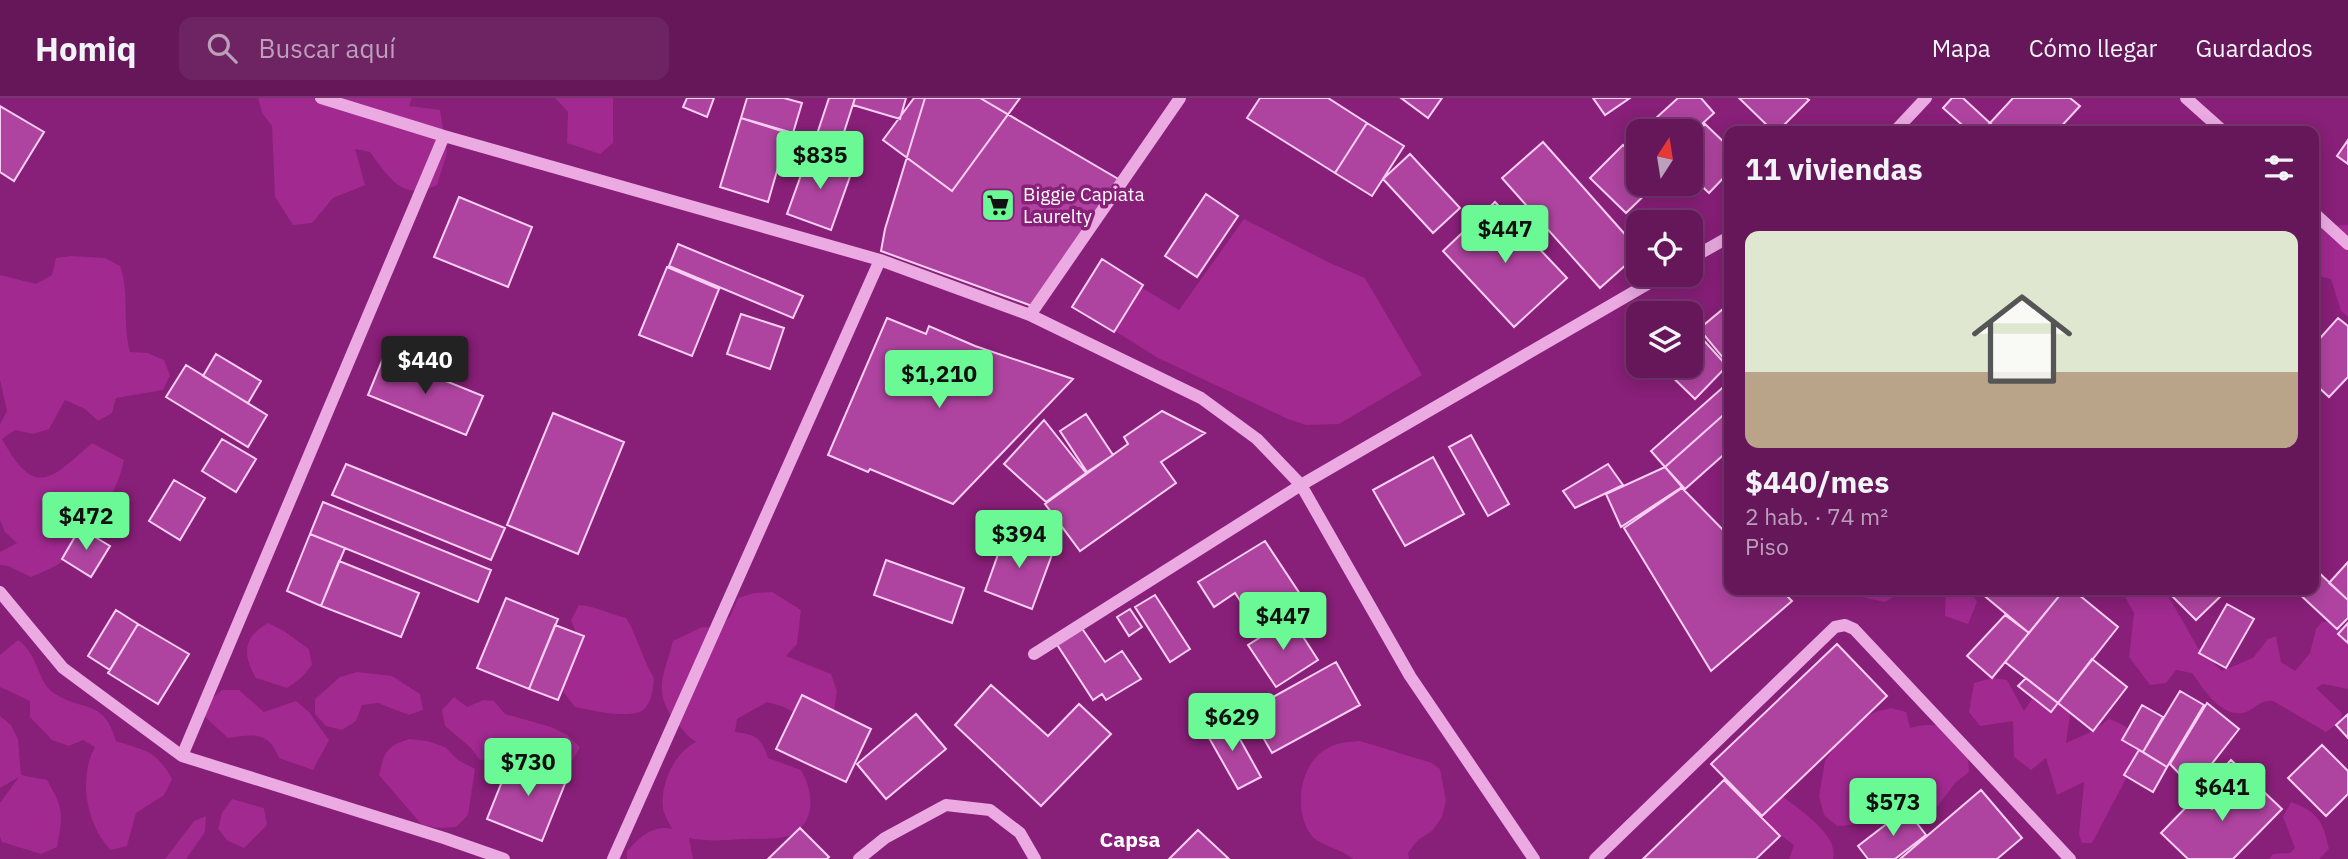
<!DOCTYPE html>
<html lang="es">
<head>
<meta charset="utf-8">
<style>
	body { margin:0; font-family:"IBM Plex Sans",sans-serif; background:#6e2463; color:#f1f3f6; height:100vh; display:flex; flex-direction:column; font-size:26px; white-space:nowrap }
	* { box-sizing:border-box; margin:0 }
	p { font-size:23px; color:#bc9fbb }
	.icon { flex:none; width:38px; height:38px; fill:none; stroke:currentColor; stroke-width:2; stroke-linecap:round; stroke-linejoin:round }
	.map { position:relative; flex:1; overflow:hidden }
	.panel { position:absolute; left:1724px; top:28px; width:595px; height:469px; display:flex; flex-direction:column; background:#66175a; border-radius:14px; box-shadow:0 4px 18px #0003,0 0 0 2px #793670 }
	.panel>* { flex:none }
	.needle { width:46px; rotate:12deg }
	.tools { position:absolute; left:1626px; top:21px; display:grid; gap:14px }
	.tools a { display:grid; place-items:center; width:77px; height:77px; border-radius:14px; background:#66175a; box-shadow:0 4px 18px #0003,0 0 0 2px #793670; font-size:35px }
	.price { position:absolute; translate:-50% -60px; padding:0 16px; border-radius:7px; background:#6af995; color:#111; font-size:23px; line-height:46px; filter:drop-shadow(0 2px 4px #0008) }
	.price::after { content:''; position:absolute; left:50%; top:42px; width:21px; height:16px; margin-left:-10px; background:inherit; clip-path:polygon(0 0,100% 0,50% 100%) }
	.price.active { background:#222; color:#fff }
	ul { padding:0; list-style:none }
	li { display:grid; align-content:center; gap:14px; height:371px; padding:0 21px }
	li+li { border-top:2px solid #793670 }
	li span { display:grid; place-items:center; height:217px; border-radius:14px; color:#555 }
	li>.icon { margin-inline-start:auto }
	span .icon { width:126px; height:126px; fill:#fffc; stroke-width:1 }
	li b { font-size:30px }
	h2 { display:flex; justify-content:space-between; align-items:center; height:84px; padding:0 21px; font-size:30px }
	header { display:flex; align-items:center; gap:42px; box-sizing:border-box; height:98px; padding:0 35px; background:#66175a; border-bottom:2px solid #793670 }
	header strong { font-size:33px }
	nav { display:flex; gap:38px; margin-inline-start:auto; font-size:24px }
	.search { width:490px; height:63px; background:#6e2463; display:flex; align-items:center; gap:18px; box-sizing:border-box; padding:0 24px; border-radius:14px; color:#bc9fbb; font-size:26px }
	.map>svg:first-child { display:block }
</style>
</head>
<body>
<header>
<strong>Homiq</strong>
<div class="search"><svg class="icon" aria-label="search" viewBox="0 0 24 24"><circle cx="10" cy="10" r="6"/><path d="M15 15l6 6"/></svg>Buscar aquí</div>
<nav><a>Mapa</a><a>Cómo llegar</a><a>Guardados</a></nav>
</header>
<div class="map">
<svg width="2348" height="761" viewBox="0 0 2348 761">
	<rect width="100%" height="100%" fill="#881f78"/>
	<!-- green -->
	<path fill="#a12990" d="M258 0H412L409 8 440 12 447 55 437 87C403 104 389 80 370 54L355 51 365 87 333 100 312 125 293 127 275 99 272 28 262 15Z
		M555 0H613V45L600 56 567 45 568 14Z
		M1244 121 1330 165 1365 180 1422 277 1339 326 1306 327 1288 321 1158 260 1115 233 1142 190 1179 212Z
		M2348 127V219L2341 213 2331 181 2314 177V129Z
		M71 158 105 160 120 168C130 196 122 225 130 254L148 255 164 262 170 277 163 292 116 300 112 315 98 323 85 311 65 302 49 331 33 336 15 332 2 341C35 401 50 382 92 345L124 362C121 379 113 391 109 408L74 415C90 454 62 466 31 479L8 468 0 467V454L17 445 5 434 0 422V326L7 313 0 282V177L36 186 52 177 56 160Z
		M1853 492H1905L1885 504 1852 497Z
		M1946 492H1971L1977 504 1968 526 1945 518Z
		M2121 492H2165L2198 550 2222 573 2253 560 2268 541 2276 538 2281 564 2295 573 2310 555 2316 531 2322 524H2331L2348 535V591L2323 586 2316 590 2342 615 2340 624 2326 634 2273 603C2259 601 2255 612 2243 615 2220 619 2203 590 2192 575L2176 572 2166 585 2150 587 2129 559 2134 515Z
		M772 494 801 512 797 546 786 558 831 576 837 593 832 625 813 626 784 609 767 604 737 621 735 634C755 636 762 640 768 660L801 672C814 694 817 726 788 738 776 742 757 740 744 741 725 742 708 744 689 740L693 761H627V753C640 739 653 726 672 731 669 724 664 718 663 710 660 686 674 655 696 644 688 639 683 632 677 625 651 594 664 578 673 543L702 529 720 530 731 517 738 500 754 495Z
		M579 507C596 508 609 516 626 520 638 539 642 561 654 580 653 590 652 605 643 612 629 622 592 612 575 609L564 595 558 580 566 565 578 553 577 537 571 522Z
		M268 525 284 533 309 551 312 567 301 580 287 590 256 580C242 556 243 539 268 525Z
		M18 542C39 556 37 585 55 596 85 614 104 601 116 643 146 653 156 652 172 681L164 697 136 715 127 748 111 752C86 727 78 680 95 649L83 642 69 648 52 642 30 619V603L0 589V557Z
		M357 574 392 578 420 596 423 612 409 617 378 605 362 607 356 623 342 632 326 628 315 616V601L340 579Z
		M1992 580 2007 582 2024 613 2040 589 2072 602 2066 645 2093 633 2109 621C2127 627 2141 636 2138 658L2092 745H2082L2079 737 2084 684 2057 697 2046 660 2031 672 2014 659 2013 623 1980 628 1969 614 1974 585Z
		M222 592H239L264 614 296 603 309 614 329 642 313 672 279 660C268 632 254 637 228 640L203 617 210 602Z
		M454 599 467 609 483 602 494 603 505 616 551 629 567 637 580 649 572 663H556L510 649 495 660 480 662 470 649 445 628 442 612Z
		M1891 610 1906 614 1910 630C1931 624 1951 627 1967 642L1969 674 1955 685 1935 712 1906 711 1893 698C1868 714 1871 727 1837 728L1824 717 1819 698 1825 663 1835 648 1859 623 1875 614Z
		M0 618 11 627 18 641 21 677 47 682C64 711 63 716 57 749L41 756 2 744 0 739V705L19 679 0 690Z
		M409 641 427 643 445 649 458 662 475 671 468 717 456 729 438 730 422 727 379 677C384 654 387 648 409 641Z
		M1360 643 1432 665 1440 671 1446 703 1442 719 1432 733 1418 742 1408 755 1409 761H1353C1342 751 1318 747 1311 737 1293 713 1299 664 1328 650 1338 644 1349 644 1360 643Z
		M1779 696C1796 709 1840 737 1833 761H1789L1794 747C1776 735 1764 722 1754 703Z
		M232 701 264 710 267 727 244 750 228 743 218 731 222 715Z
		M2291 704C2319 714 2323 724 2329 751L2319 761H2269L2273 756 2290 755 2295 750 2283 719Z
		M206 718 205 734 186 761H165L194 723Z"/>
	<!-- building -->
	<path fill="#af44a0" stroke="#f8cff2" stroke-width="2" d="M687 0H714L707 19 683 9Z
		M747 0H784L802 5 793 35 741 20Z
		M829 0H855L837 56 813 48Z
		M855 0H906L900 21 853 7Z
		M914 0H1020L952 93 883 42Z
		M925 0H980L1120 82 1032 208 881 153 885 131Z
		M1260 0H1328L1367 25 1335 75 1247 20Z
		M1401 0H1442L1428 20Z
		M1593 0H1630L1605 17Z
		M1678 0H1701L1714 15 1690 37V33H1668L1656 20Z
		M1739 0H1806L1809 2 1778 33H1773Z
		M1952 0H1963L1990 25 1983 33H1969L1943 10Z
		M2013 0H2070L2080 8 2057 33H1999L1990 25Z
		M0 8 44 34 14 83 0 74Z
		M741 20 788 35 768 104 720 89Z
		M1367 25 1404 48 1372 98 1335 75Z
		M1705 26 1729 49V74L1709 95 1690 77V41Z
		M2348 42V66L2337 58Z
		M1543 44 1638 151V156L1600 190 1502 80Z
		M1623 47 1638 62V86H1656L1626 115 1590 80Z
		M809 55 853 70 831 132 787 116Z
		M1410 56 1460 110 1433 135 1383 81Z
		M1206 96 1238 118 1197 179 1165 158Z
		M459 99 532 129 508 189 434 159Z
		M1495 104 1567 180 1514 229 1443 153Z
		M678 146 803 198 793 220 669 168Z
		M1102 161 1143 187 1114 234 1072 209Z
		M667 169 719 191 692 258 639 237Z
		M1729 206V267L1699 231Z
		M741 216 784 230 770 271 727 256Z
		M887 220 926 236 929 228 975 248 1073 281 953 406 870 371 868 374 828 357Z
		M2338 220 2348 228V279L2329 299 2314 285V247Z
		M1690 227 1727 268 1695 301 1661 268H1690Z
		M216 256 261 283 248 305 203 278Z
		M384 258 483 298 466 337 368 297Z
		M186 267 267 317 248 349 166 299Z
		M1729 284V312L1665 369 1651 353Z
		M1729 312V352L1685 391 1665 369Z
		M1162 313 1205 335 1161 364 1176 385 1080 453 1045 406 1128 346 1124 339Z
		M553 315 624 344 578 456 507 427Z
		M1086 316 1113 357 1087 374 1060 333Z
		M1044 322 1086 375 1046 404 1004 366Z
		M1471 337 1509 406 1488 418 1449 349Z
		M222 341 256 361 236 394 202 373Z
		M1433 359 1464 416 1405 448 1373 392Z
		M346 366 505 430 491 462 332 397Z
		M1608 366 1623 387 1575 410 1563 393Z
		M1665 369 1682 389 1621 429 1606 396Z
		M174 382 205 400 180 442 149 423Z
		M1682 390 1729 438V492H1781L1792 503 1711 573 1624 430Z
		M323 404 491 472 478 504 310 436Z
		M80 430 110 448 91 479 62 461Z
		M1006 434 1054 451 1032 511 985 493Z
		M310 436 345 450 321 508 287 493Z
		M1265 443 1302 499 1257 528 1235 495 1214 509 1198 484Z
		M886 462 964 490 952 525 874 497Z
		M339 463 419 495 401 539 321 508Z
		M2348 464V502L2329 485Z
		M2314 470 2348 502V520L2337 531 2295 492H2314Z
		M1983 492H2064L2029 535 1981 495Z
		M2064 492H2073L2118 529 2058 605 2005 564Z
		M2181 492H2223L2225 494 2196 522 2173 499Z
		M1155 497 1190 551 1170 564 1135 509Z
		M506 500 558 521 529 591 477 570Z
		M2227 506 2254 521 2226 570 2199 555Z
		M1130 511 1142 529 1129 538 1117 519Z
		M116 512 138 526 110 572 88 558Z
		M2005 517 2029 535 1992 580 1967 558Z
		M1291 520 1318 562 1276 589 1248 547Z
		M2348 525V545L2338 536Z
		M138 526 189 556 158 606 108 575Z
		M555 527 584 538 558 602 529 591Z
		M1081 529 1105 564 1122 553 1141 581 1106 602 1102 596 1093 602 1056 545Z
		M1837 546 1887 598 1762 718 1711 666Z
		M2092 561 2127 589 2093 633 2058 605Z
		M1336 564 1360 607 1272 655 1248 613Z
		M2026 580 2058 605 2051 614 2018 588Z
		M991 587 1048 638 1079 606 1111 636 1041 708 955 627Z
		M2180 593 2204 607 2167 669 2143 654Z
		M802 597 871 631 846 684 776 651Z
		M2207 605 2239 631 2193 690 2170 666Z
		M2142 607 2163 619 2143 654 2122 642Z
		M916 616 946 651 886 701 857 666Z
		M2348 616V640L2336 627Z
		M1227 618 1261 679 1238 691 1204 631Z
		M2322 647 2348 673V696L2326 718 2288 680Z
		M2139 652 2167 669 2153 694 2124 677Z
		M513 656 568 678 542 743 487 721Z
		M2231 662 2245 675 2213 709 2199 696Z
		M2245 676 2282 711 2233 761H2188L2161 735 2198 697 2212 711Z
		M1724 682 1780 738 1756 761H1643Z
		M1981 692 2022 740 1997 761H1900Z
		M1906 711 1926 737 1895 761H1868L1858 748Z
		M800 730 829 759 827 761H768Z
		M1198 732 1229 761H1169Z"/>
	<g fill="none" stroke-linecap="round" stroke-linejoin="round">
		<!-- minor -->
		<path stroke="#ebaae2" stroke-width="12" d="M321 0 444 38 880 162 1030 217 1201 300 1257 341 1301 387 1410 578 1534 761
			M2186 0 2223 33
			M1895 33 1926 0
			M2314 115 2348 146
			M1690 161 1729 139
			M1030 217 1180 0
			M0 494 63 570 182 658 444 740 504 761
			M1034 556 1301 387 1663 177
			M182 658 444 38
			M613 761 880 162
			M859 761 885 740 946 707 990 712 1020 735 1035 761
			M1595 761 1835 529 1845 527 1854 531 2070 761"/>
	</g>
	<!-- icons -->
	<defs>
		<g id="supermarket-square" transform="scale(1.75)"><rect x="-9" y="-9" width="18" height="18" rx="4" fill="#6af995" stroke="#881f78"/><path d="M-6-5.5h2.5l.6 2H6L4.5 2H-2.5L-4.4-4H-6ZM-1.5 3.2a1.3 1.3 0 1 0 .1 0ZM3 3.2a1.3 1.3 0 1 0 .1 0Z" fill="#111"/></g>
	</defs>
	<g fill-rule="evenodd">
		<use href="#supermarket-square" x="998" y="107"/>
	</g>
	<g text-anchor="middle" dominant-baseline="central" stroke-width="7" stroke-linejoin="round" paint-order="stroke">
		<!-- poi labels -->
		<g font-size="19" fill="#fff" stroke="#881f78" text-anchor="start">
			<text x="1023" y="96">Biggie Capiata<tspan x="1023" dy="22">Laurelty</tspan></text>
		</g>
		<!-- neighbourhood labels -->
		<g font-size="21" font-weight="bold" fill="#fff" stroke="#881f78">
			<text x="1130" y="741">Capsa</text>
		</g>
	</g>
</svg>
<div class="tools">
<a><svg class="needle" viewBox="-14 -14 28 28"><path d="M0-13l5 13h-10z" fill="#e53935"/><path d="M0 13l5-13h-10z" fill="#bc9fbb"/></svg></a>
<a><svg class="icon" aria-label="locate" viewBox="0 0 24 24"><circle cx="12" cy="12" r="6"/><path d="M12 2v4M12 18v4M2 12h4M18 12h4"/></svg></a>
<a><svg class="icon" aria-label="layers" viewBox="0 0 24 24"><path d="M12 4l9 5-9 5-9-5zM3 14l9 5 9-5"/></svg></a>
</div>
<b class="price" style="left:820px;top:93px">$835</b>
<b class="price" style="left:1505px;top:167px">$447</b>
<b class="price active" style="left:425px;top:298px">$440</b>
<b class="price" style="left:939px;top:312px">$1,210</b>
<b class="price" style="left:86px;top:454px">$472</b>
<b class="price" style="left:1019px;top:472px">$394</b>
<b class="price" style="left:1283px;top:554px">$447</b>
<b class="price" style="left:1232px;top:655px">$629</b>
<b class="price" style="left:528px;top:700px">$730</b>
<b class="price" style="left:2222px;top:725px">$641</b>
<b class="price" style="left:1893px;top:740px">$573</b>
<section class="panel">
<h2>11 viviendas<svg class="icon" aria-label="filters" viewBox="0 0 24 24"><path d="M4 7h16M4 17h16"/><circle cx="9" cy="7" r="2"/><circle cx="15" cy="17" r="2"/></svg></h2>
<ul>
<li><span style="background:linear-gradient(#dfe7d0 65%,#b9a48a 0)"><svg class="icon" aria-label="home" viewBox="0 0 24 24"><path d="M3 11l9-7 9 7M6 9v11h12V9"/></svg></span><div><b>$440/mes</b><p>2 hab. · 74 m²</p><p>Piso</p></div></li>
</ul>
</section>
</div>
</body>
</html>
